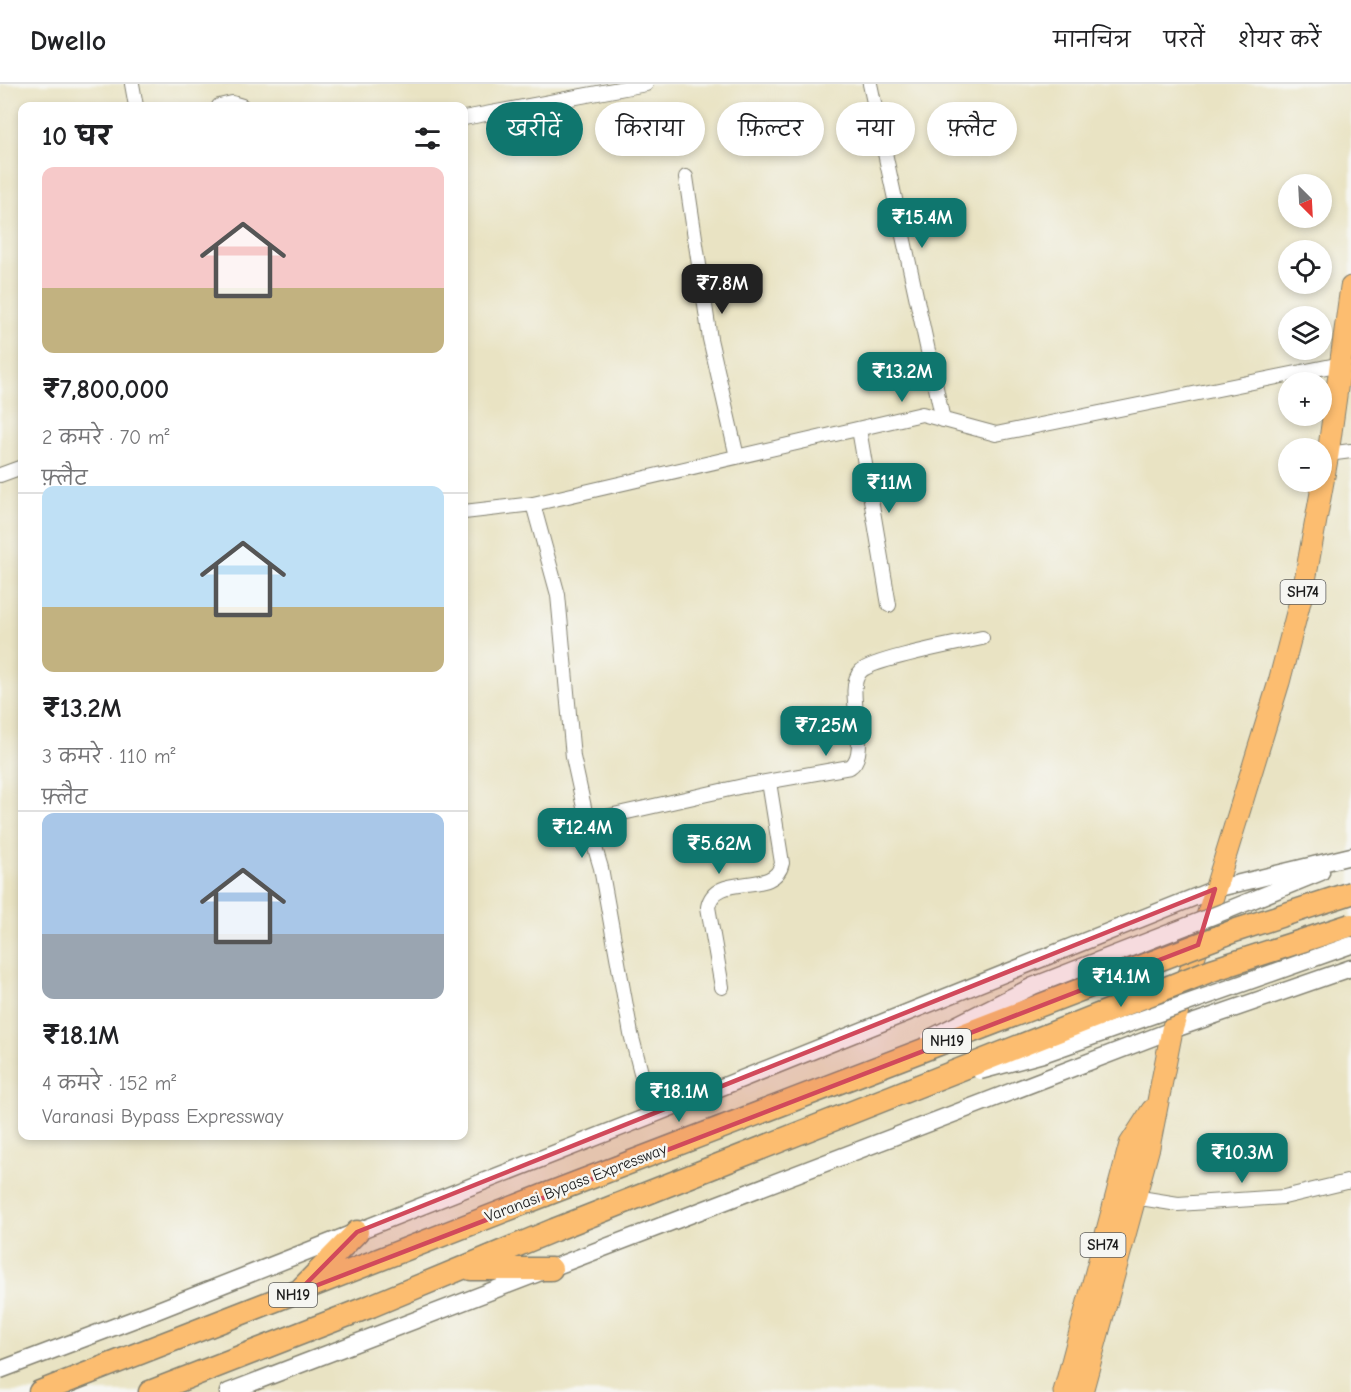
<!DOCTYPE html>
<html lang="hi">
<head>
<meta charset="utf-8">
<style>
	body { margin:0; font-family:"Comic Neue","Playpen Sans Deva",sans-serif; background:#f2f2f2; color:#202124; height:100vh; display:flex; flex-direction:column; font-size:22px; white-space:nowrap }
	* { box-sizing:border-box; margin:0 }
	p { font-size:20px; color:#757577 }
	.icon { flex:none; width:33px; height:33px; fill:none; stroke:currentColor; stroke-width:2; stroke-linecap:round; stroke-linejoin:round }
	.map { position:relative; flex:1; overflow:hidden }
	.panel { position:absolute; left:18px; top:18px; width:450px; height:1038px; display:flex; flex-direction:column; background:#fff; border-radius:12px; box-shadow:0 3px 9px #0003 }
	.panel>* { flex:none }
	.hud { position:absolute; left:486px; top:18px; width:570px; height:54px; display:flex; gap:12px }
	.needle { width:39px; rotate:156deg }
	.tools { position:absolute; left:1278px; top:90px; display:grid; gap:12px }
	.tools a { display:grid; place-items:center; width:54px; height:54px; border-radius:50%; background:#fff; box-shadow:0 3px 9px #0003; font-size:30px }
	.price { position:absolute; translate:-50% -51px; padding:0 14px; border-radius:12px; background:#0f766e; color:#fff; font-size:20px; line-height:39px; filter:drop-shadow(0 2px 3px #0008) }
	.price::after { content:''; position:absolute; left:50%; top:36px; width:18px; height:14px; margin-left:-9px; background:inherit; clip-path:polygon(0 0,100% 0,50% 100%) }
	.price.active { background:#222; color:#fff }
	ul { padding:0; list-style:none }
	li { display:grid; align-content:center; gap:12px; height:318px; padding:0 24px }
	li+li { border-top:2px solid #e0e0e0 }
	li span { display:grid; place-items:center; height:186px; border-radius:12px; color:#555 }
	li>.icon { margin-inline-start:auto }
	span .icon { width:108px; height:108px; fill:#fffc; stroke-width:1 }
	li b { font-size:26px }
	h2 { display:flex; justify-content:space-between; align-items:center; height:72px; padding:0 24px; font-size:26px }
	.tag { padding:0 21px; border-radius:27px; background:#fff; box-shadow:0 3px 9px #0003; font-size:21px; line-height:54px }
	.tag.active { background:#0f766e; color:#fff }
	header { display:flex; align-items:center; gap:36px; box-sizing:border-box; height:84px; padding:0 30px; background:#fff; border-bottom:2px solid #e0e0e0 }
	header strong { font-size:28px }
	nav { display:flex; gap:33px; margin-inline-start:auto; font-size:21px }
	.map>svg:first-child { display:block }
</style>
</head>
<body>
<header>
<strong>Dwello</strong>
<nav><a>मानचित्र</a><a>परतें</a><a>शेयर करें</a></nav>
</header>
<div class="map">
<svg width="1351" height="1308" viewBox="0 0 1351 1308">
	<rect width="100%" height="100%" fill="#f6f6f2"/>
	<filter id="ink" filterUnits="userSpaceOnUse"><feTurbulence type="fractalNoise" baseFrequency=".0167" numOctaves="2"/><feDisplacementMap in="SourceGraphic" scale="12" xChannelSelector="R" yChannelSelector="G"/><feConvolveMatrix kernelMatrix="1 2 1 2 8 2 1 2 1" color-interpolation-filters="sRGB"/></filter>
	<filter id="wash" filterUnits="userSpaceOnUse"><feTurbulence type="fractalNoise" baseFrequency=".008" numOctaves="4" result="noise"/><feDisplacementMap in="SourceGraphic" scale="24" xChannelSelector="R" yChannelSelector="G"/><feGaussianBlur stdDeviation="1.35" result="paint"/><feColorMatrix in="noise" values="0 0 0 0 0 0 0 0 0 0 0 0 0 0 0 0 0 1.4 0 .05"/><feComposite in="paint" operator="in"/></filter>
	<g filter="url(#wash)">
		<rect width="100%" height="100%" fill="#e9e3c3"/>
	</g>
	<g filter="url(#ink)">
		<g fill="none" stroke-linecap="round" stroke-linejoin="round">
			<!-- minor casing -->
			<g stroke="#828070" stroke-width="16">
				<path id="minor" d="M132 0 136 22
					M870 0 943 336
					M219 22 232 19 242 22
					M464 34 646 0
					M686 93 710 255 737 373
					M859 345 889 521
					M1328 370 1351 367
					M0 391 22 383
					M533 420 558 511 573 673 587 737 601 784 631 950 652 1031
					M464 428 533 420 922 330 996 350 1341 280
					M587 737 743 702 850 683C873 668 842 605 861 587 874 575 960 559 982 554
					M722 903 708 823C715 786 775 814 782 779L769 698
					M1134 1113 1178 1120 1284 1113 1351 1097"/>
			</g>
			<!-- tertiary casing -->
			<g stroke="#828070" stroke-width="19">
				<path id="tertiary" d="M1228 826 1321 788
					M0 1286 151 1229 652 1031 1215 805 1351 772
					M228 1308 1172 946 1351 884"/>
			</g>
			<!-- primary casing -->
			<g stroke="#828070" stroke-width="23">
				<path id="primary" d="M1064 1308 1130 1060 1152 1026
					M1082 1308 1149 1063 1172 946 1279 598 1304 502 1328 370 1351 203"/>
			</g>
			<!-- trunk casing -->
			<g stroke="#828070" stroke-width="25">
				<path id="trunk" d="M471 1185H551
					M302 1204 357 1148
					M40 1308 545 1111
					M150 1308 371 1222 554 1146"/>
			</g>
			<!-- minor -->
			<use href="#minor" stroke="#fff" stroke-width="14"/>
			<!-- tertiary -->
			<use href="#tertiary" stroke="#fff" stroke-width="16"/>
			<!-- primary -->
			<use href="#primary" stroke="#fcbd6f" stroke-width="21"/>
			<!-- trunk -->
			<use href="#trunk" stroke="#fcbd6f" stroke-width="22"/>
			<!-- tertiary-bridge casing -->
			<g stroke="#828070" stroke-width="19" stroke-linecap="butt">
				<path id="tertiary-bridge" d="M930 954 1033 902 1228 826
					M980 987 1043 970 1351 861"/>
			</g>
			<!-- trunk-bridge casing -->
			<g stroke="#828070" stroke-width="25" stroke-linecap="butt">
				<path id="trunk-bridge" d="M545 1111 1234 847 1351 809
					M554 1146 1212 886 1351 841"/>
			</g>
			<!-- tertiary-bridge -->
			<use href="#tertiary-bridge" stroke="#fff" stroke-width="16"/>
			<!-- trunk-bridge -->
			<use href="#trunk-bridge" stroke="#fcbd6f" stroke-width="22"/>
		</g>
	</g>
	<!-- marked area -->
	<path fill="#d1495b" fill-opacity="0.2" stroke="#d1495b" stroke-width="4.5" stroke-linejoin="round" d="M1215 805 1198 861 297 1209 357 1148Z"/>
	<g text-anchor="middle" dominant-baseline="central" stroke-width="5" stroke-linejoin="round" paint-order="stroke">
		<!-- shield labels -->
		<g fill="#f6f6f2" stroke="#5d5d5c" stroke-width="1.5">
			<rect x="1280.5" y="496" width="45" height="24" rx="4.5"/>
			<rect x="923" y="945" width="48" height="24" rx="4.5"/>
			<rect x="1080.5" y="1149" width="45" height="24" rx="4.5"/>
			<rect x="269" y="1199" width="48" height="24" rx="4.5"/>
		</g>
		<g font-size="15" font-weight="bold" fill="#1c1c1c">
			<text x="1303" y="508">SH74</text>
			<text x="947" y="957">NH19</text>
			<text x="1103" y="1161">SH74</text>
			<text x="293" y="1211">NH19</text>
		</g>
		<!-- street labels -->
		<g font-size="16" fill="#1c1c1c" stroke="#f6f6f2">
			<text transform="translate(576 1099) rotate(-21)">Varanasi Bypass Expressway</text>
		</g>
	</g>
</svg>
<div class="tools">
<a><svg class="needle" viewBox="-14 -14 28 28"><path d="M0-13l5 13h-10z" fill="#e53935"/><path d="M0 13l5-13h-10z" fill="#757577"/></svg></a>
<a><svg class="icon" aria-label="locate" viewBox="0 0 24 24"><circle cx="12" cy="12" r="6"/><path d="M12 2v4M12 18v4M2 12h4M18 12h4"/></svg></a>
<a><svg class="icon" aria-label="layers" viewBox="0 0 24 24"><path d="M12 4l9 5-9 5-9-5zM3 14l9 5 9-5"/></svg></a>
<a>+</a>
<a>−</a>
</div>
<b class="price" style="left:922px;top:165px">₹15.4M</b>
<b class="price active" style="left:722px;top:231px">₹7.8M</b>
<b class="price" style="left:902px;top:319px">₹13.2M</b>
<b class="price" style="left:889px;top:430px">₹11M</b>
<b class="price" style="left:826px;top:673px">₹7.25M</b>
<b class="price" style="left:582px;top:775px">₹12.4M</b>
<b class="price" style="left:719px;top:791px">₹5.62M</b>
<b class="price" style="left:1121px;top:924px">₹14.1M</b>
<b class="price" style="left:679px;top:1039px">₹18.1M</b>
<b class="price" style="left:1242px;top:1100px">₹10.3M</b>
<div class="hud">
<a class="tag active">खरीदें</a>
<a class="tag">किराया</a>
<a class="tag">फ़िल्टर</a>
<a class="tag">नया</a>
<a class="tag">फ़्लैट</a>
</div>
<section class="panel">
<h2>10 घर<svg class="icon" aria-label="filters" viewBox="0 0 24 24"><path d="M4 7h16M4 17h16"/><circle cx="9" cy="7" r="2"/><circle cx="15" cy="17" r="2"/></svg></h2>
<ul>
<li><span style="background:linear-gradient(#f6c9c9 65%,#c2b280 0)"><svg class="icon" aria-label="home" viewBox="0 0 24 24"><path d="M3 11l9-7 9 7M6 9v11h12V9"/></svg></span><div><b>₹7,800,000</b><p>2 कमरे · 70 m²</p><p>फ़्लैट</p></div></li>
<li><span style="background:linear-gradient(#bfe0f5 65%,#c2b280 0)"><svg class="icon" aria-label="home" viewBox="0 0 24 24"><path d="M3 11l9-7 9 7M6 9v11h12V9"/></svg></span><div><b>₹13.2M</b><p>3 कमरे · 110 m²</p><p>फ़्लैट</p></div></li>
<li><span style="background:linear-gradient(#a9c7e8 65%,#9aa5b1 0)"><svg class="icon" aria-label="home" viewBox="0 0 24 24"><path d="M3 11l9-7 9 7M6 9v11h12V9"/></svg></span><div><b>₹18.1M</b><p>4 कमरे · 152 m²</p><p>Varanasi Bypass Expressway</p></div></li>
</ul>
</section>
</div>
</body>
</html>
